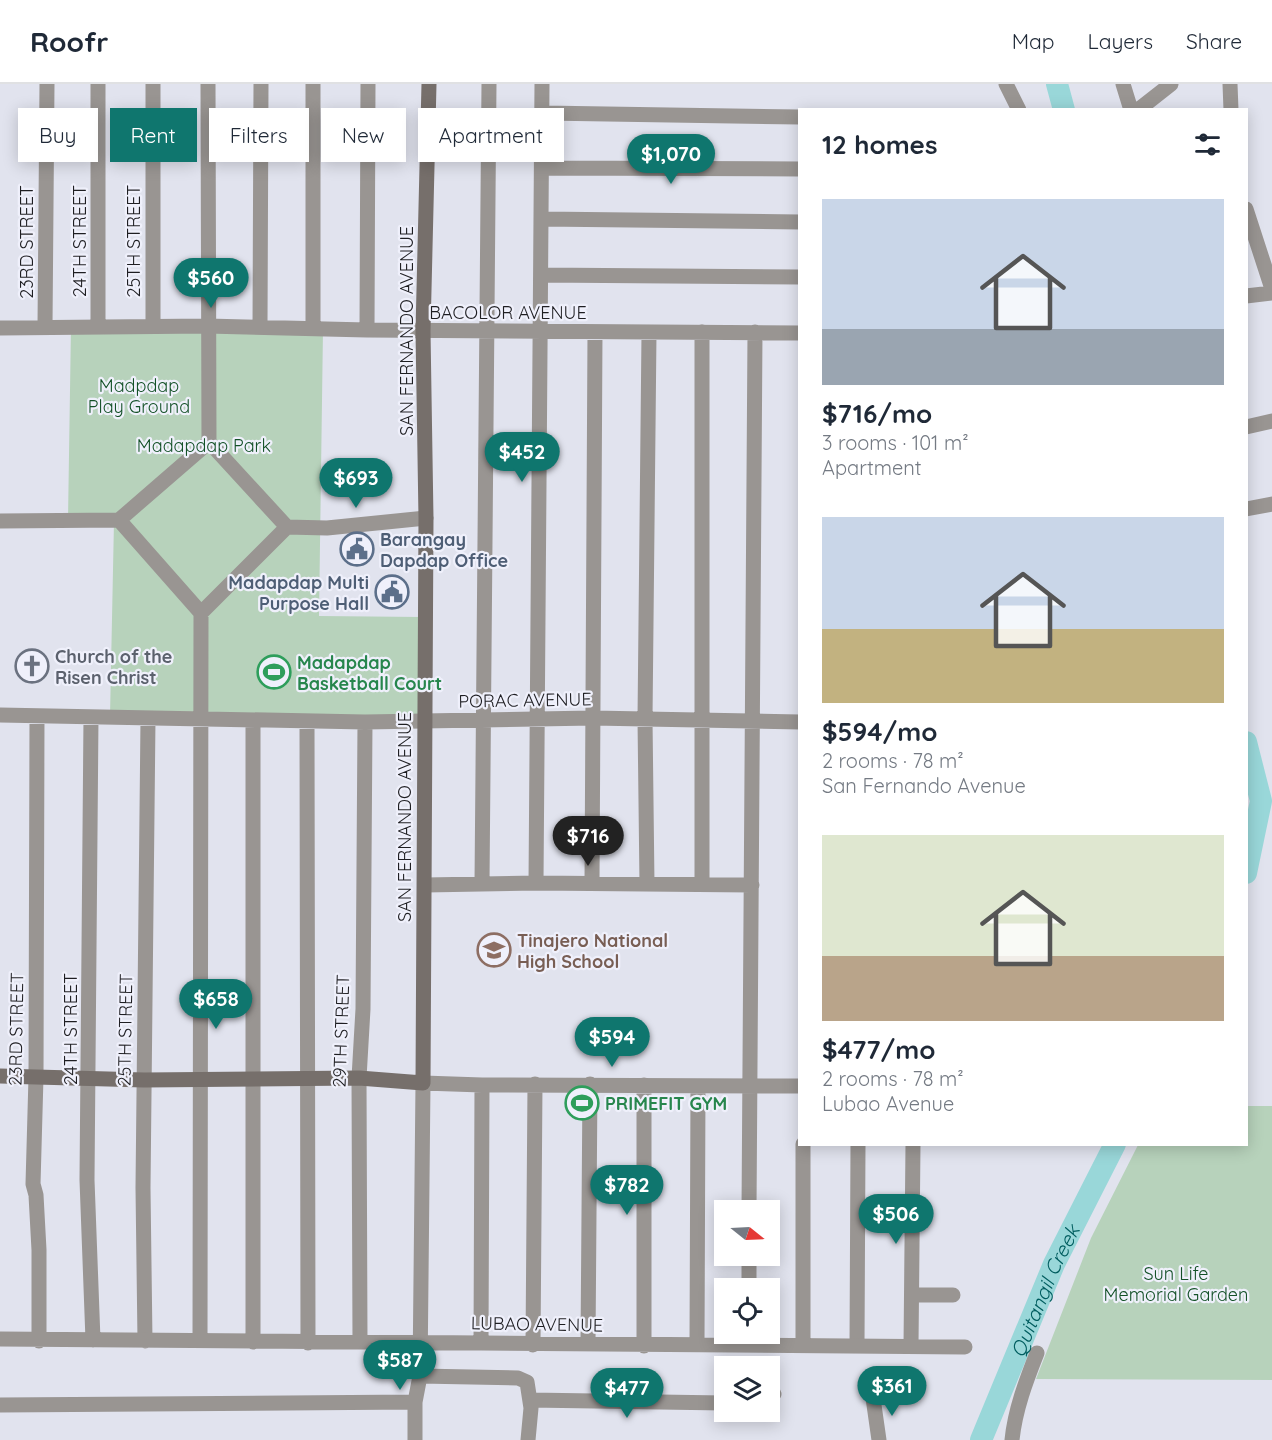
<!DOCTYPE html>
<html lang="en">
<head>
<meta charset="utf-8">
<style>
	body { margin:0; font-family:Quicksand,sans-serif; background:#f6f6f7; color:#1f2937; height:100vh; display:flex; flex-direction:column; font-size:22px; white-space:nowrap }
	* { box-sizing:border-box; margin:0 }
	p { font-size:20px; color:#747a83 }
	.icon { flex:none; width:33px; height:33px; fill:none; stroke:currentColor; stroke-width:2; stroke-linecap:round; stroke-linejoin:round }
	.map { position:relative; flex:1; overflow:hidden }
	.sheet { position:absolute; left:798px; top:24px; width:450px; height:1038px; display:flex; flex-direction:column; background:#fff; border-radius:0px; box-shadow:0 3px 15px #0003 }
	.sheet>* { flex:none }
	.guide { position:absolute; left:18px; top:24px; width:570px; height:54px; display:flex; gap:12px }
	.needle { width:39px; rotate:108deg }
	.buttons { position:absolute; left:714px; top:1116px; display:grid; gap:12px }
	.buttons a { display:grid; place-items:center; width:66px; height:66px; border-radius:0px; background:#fff; box-shadow:0 3px 15px #0003; font-size:30px }
	.price { position:absolute; translate:-50% -51px; padding:0 14px; border-radius:21px; background:#0f766e; color:#fff; font-size:20px; line-height:39px; filter:drop-shadow(0 2px 3px #0008) }
	.price::after { content:''; position:absolute; left:50%; top:36px; width:18px; height:14px; margin-left:-9px; background:inherit; clip-path:polygon(0 0,100% 0,50% 100%) }
	.price.current { background:#222; color:#fff }
	ul { padding:0; list-style:none }
	li { display:grid; align-content:center; gap:12px; height:318px; padding:0 24px }
	li span { display:grid; place-items:center; height:186px; border-radius:0px; color:#555 }
	li>.icon { margin-inline-start:auto }
	span .icon { width:108px; height:108px; fill:#fffc; stroke-width:1 }
	li b { font-size:26px }
	h2 { display:flex; justify-content:space-between; align-items:center; height:72px; padding:0 24px; font-size:26px }
	.tag { padding:0 21px; border-radius:0px; background:#fff; box-shadow:0 3px 15px #0003; font-size:21px; line-height:54px }
	.tag.current { background:#0f766e; color:#fff }
	header { display:flex; align-items:center; gap:36px; box-sizing:border-box; height:84px; padding:0 30px; background:#fff; border-bottom:2px solid #e0e1e3 }
	header strong { font-size:28px }
	nav { display:flex; gap:33px; margin-inline-start:auto; font-size:21px }
	.map>svg:first-child { display:block }
</style>
</head>
<body>
<header>
<strong>Roofr</strong>
<nav><a>Map</a><a>Layers</a><a>Share</a></nav>
</header>
<div class="map">
<svg width="1272" height="1356" viewBox="0 0 1272 1356">
	<rect width="100%" height="100%" fill="#e1e3ee"/>
	<!-- green -->
	<path fill="#b7d2bb" d="M71 242 323 245 319 532 422 533 420 636 110 632 114 437 68 436Z
		M1247 1022H1272V1296L1036 1295 1091 1154 1138 1061 1246 1060Z"/>
	<g fill="none" stroke-linecap="round" stroke-linejoin="round">
		<!-- river -->
		<g stroke="#99d7d9" stroke-width="22">
			<path d="M1057 0 1064 26"/>
			<path d="M1246 658 1261 717 1246 789"/>
			<path id="s1" d="M981 1356 1054 1180 1115 1060"/>
		</g>
		<!-- minor -->
		<path stroke="#999592" stroke-width="15" d="M98 0V242
			M1006 0 1019 26
			M1123 0 1131 26
			M1230 0 1231 26
			M1138 26 1171 0
			M544 29 800 33
			M542 84 800 85
			M1246 125 1272 205
			M542 135 800 138
			M541 191 800 193
			M1246 212 1272 209
			M153 242V0
			M45 243 47 0
			M260 243 261 0
			M0 244 207 242 367 246 800 249
			M313 245V0
			M367 246 368 0
			M1246 343 1272 337
			M1246 425 1272 420
			M0 437 119 436
			M287 443 327 444 426 434
			M201 529 287 443 209 358 208 0
			M0 631 365 638 593 634 800 638
			M37 633 36 993 33 1100 36 1111 39 1166V1257
			M91 633 87 1096 93 1256
			M253 636V1258
			M307 637 308 1259
			M482 799 489 0
			M536 799 542 0
			M592 799 595 248
			M647 800 645 635 649 249
			M702 800V248
			M425 801 536 799 752 801
			M644 1001V1262
			M803 1060V1261
			M749 1126 755 248
			M749 1204V1172
			M912 1211H953
			M0 1255 965 1263
			M200 1256 201 529 119 436 209 358
			M145 1257 143 1104 148 635
			M360 1258 359 994 363 925 365 638
			M481 1259 482 1001
			M588 1260 590 1000
			M533 1261 535 1000
			M697 1261 698 1002
			M857 1262 858 1060
			M911 1262 913 1060
			M420 1292 518 1294 527 1298 531 1324 528 1356
			M770 1311 774 1310
			M873 1314 879 1356
			M530 1316 724 1319
			M0 1321 415 1318
			M415 1356V1318L420 1292 423 999 482 1001 800 1002
			M1012 1356C1015 1326 1026 1297 1037 1269"/>
		<!-- secondary -->
		<path stroke="#766f6b" stroke-width="15" d="M0 992 144 996 359 994 423 999 426 434 423 247 429 0"/>
	</g>
	<!-- icons -->
	<defs>
		<g id="civic-ring" transform="scale(1.725)"><circle r="9.5" fill="#eff0fb" stroke="#5c6f8a" stroke-width="1.5"/><path d="M-.6-6.5H3V-4.5H.6V-3L4-1V1h2V6H-6V1h2V-1L-.6-3ZM-1.2 2.5V6h2.4V2.5Z" fill="#5c6f8a"/></g>
		<g id="church-ring" transform="scale(1.725)"><circle r="9.5" fill="#eff0fb" stroke="#6b7280" stroke-width="1.5"/><path d="M-1.2-6h2.4v3.5h3.3v2.4h-3.3V6h-2.4V-.1h-3.3v-2.4h3.3Z" fill="#6b7280"/></g>
		<g id="stadium-ring" transform="scale(1.725)"><circle r="9.5" fill="#eff0fb" stroke="#2e9e5b" stroke-width="1.5"/><path d="M0-5a6.5 5 0 1 0 0 10a6.5 5 0 1 0 0-10ZM-3.5-1.8h7v3.6h-7Z" fill="#2e9e5b"/></g>
		<g id="school-ring" transform="scale(1.725)"><circle r="9.5" fill="#eff0fb" stroke="#8d6e63" stroke-width="1.5"/><path d="M0-5L7-2L0 1L-7-2ZM-4 1L0 2.5L4 1V4Q0 6-4 4Z" fill="#8d6e63"/></g>
	</defs>
	<g fill-rule="evenodd">
		<use href="#civic-ring" x="357" y="465"/>
		<use href="#civic-ring" x="392" y="508"/>
		<use href="#church-ring" x="32" y="582"/>
		<use href="#stadium-ring" x="274" y="588"/>
		<use href="#school-ring" x="494" y="866"/>
		<use href="#stadium-ring" x="582" y="1019"/>
	</g>
	<g text-anchor="middle" dominant-baseline="central" stroke-width="4.5" stroke-linejoin="round" paint-order="stroke">
		<!-- street labels -->
		<g font-size="18" fill="#1e1e22" stroke="#eff0fb">
			<text transform="translate(79 157) rotate(-90)">24TH STREET</text>
			<text transform="translate(133 157) rotate(-90)">25TH STREET</text>
			<text transform="translate(26 158) rotate(-90)">23RD STREET</text>
			<text x="508" y="228">BACOLOR AVENUE</text>
			<text transform="translate(406 247) rotate(-90)">SAN FERNANDO AVENUE</text>
			<text transform="translate(525 616) rotate(-1)">PORAC AVENUE</text>
			<text transform="translate(404 733) rotate(-90)">SAN FERNANDO AVENUE</text>
			<text transform="translate(16 945) rotate(-89)">23RD STREET</text>
			<text transform="translate(70 945) rotate(-90)">24TH STREET</text>
			<text transform="translate(125 946) rotate(-89)">25TH STREET</text>
			<text transform="translate(341 947) rotate(-88)">29TH STREET</text>
			<text transform="translate(537 1240) rotate(1)">LUBAO AVENUE</text>
		</g>
		<!-- park labels -->
		<g font-size="18" fill="#135127" stroke="#eff0fb">
			<text x="139" y="301">Madpdap<tspan x="139" dy="21">Play Ground</tspan></text>
			<text x="204" y="361">Madapdap Park</text>
			<text x="1176" y="1189">Sun Life<tspan x="1176" dy="21">Memorial Garden</tspan></text>
		</g>
		<!-- service labels -->
		<g font-size="18" font-weight="bold" fill="#4e5e75" stroke="#eff0fb" text-anchor="start">
			<text x="380" y="455">Barangay<tspan x="380" dy="21">Dapdap Office</tspan></text>
			<text x="369" y="498" text-anchor="end">Madapdap Multi<tspan x="369" dy="21">Purpose Hall</tspan></text>
		</g>
		<!-- worship labels -->
		<g font-size="18" font-weight="bold" fill="#5b616d" stroke="#eff0fb" text-anchor="start">
			<text x="55" y="572">Church of the<tspan x="55" dy="21">Risen Christ</tspan></text>
		</g>
		<!-- leisure labels -->
		<g font-size="18" font-weight="bold" fill="#27864d" stroke="#eff0fb" text-anchor="start">
			<text x="297" y="578">Madapdap<tspan x="297" dy="21">Basketball Court</tspan></text>
			<text x="605" y="1019">PRIMEFIT GYM</text>
		</g>
		<!-- education labels -->
		<g font-size="18" font-weight="bold" fill="#785e54" stroke="#eff0fb" text-anchor="start">
			<text x="517" y="856">Tinajero National<tspan x="517" dy="21">High School</tspan></text>
		</g>
		<!-- water labels -->
		<g font-size="20" font-style="italic" fill="#005d5f" stroke="#eff0fb">
			<text stroke="none"><textPath href="#s1" startOffset="162">Quitangil Creek</textPath></text>
		</g>
	</g>
</svg>
<div class="buttons">
<a><svg class="needle" viewBox="-14 -14 28 28"><path d="M0-13l5 13h-10z" fill="#e53935"/><path d="M0 13l5-13h-10z" fill="#747a83"/></svg></a>
<a><svg class="icon" aria-label="locate" viewBox="0 0 24 24"><circle cx="12" cy="12" r="6"/><path d="M12 2v4M12 18v4M2 12h4M18 12h4"/></svg></a>
<a><svg class="icon" aria-label="layers" viewBox="0 0 24 24"><path d="M12 4l9 5-9 5-9-5zM3 14l9 5 9-5"/></svg></a>
</div>
<b class="price" style="left:671px;top:101px">$1,070</b>
<b class="price" style="left:211px;top:225px">$560</b>
<b class="price" style="left:522px;top:399px">$452</b>
<b class="price" style="left:356px;top:425px">$693</b>
<b class="price current" style="left:588px;top:783px">$716</b>
<b class="price" style="left:216px;top:946px">$658</b>
<b class="price" style="left:612px;top:984px">$594</b>
<b class="price" style="left:627px;top:1132px">$782</b>
<b class="price" style="left:896px;top:1161px">$506</b>
<b class="price" style="left:400px;top:1307px">$587</b>
<b class="price" style="left:892px;top:1333px">$361</b>
<b class="price" style="left:627px;top:1335px">$477</b>
<div class="guide">
<a class="tag">Buy</a>
<a class="tag current">Rent</a>
<a class="tag">Filters</a>
<a class="tag">New</a>
<a class="tag">Apartment</a>
</div>
<section class="sheet">
<h2>12 homes<svg class="icon" aria-label="filters" viewBox="0 0 24 24"><path d="M4 7h16M4 17h16"/><circle cx="9" cy="7" r="2"/><circle cx="15" cy="17" r="2"/></svg></h2>
<ul>
<li><span style="background:linear-gradient(#c9d6e8 70%,#9aa5b1 0)"><svg class="icon" aria-label="home" viewBox="0 0 24 24"><path d="M3 11l9-7 9 7M6 9v11h12V9"/></svg></span><div><b>$716/mo</b><p>3 rooms · 101 m²</p><p>Apartment</p></div></li>
<li><span style="background:linear-gradient(#c9d6e8 60%,#c2b280 0)"><svg class="icon" aria-label="home" viewBox="0 0 24 24"><path d="M3 11l9-7 9 7M6 9v11h12V9"/></svg></span><div><b>$594/mo</b><p>2 rooms · 78 m²</p><p>San Fernando Avenue</p></div></li>
<li><span style="background:linear-gradient(#dfe7d0 65%,#b9a48a 0)"><svg class="icon" aria-label="home" viewBox="0 0 24 24"><path d="M3 11l9-7 9 7M6 9v11h12V9"/></svg></span><div><b>$477/mo</b><p>2 rooms · 78 m²</p><p>Lubao Avenue</p></div></li>
</ul>
</section>
</div>
</body>
</html>
